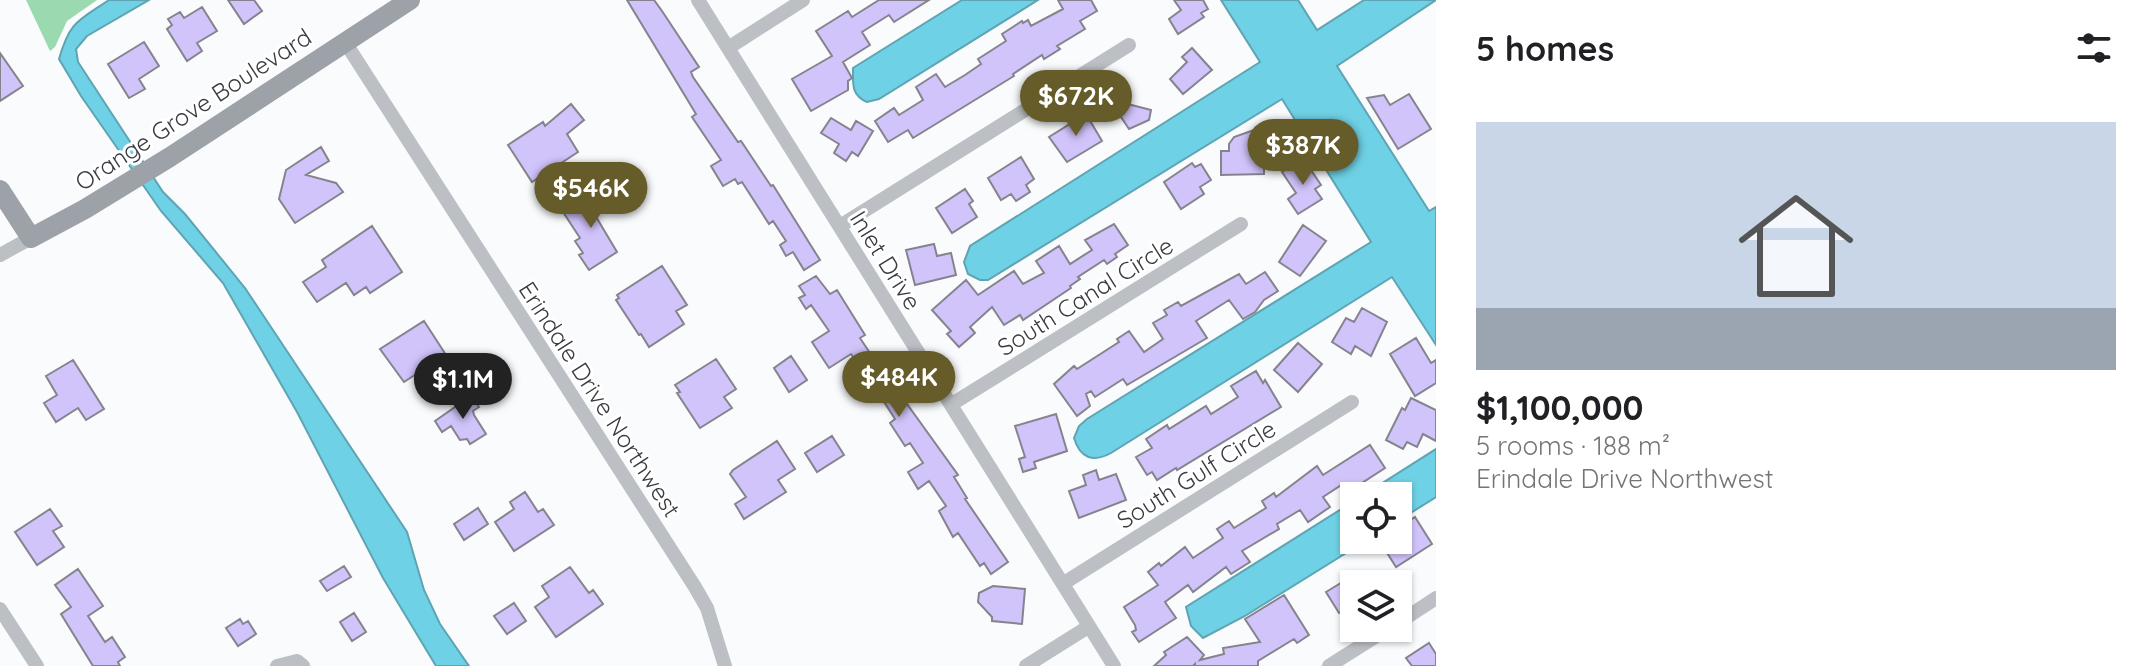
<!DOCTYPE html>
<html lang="en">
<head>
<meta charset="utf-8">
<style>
	body { margin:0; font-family:Quicksand,sans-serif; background:#f6f6f6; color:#202124; height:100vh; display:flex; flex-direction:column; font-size:30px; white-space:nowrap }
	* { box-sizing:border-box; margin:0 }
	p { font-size:26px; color:#757577 }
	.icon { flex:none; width:44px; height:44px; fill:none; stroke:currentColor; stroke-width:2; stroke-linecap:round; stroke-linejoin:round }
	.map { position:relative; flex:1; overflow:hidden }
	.sheet { display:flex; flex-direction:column; background:#fff; width:720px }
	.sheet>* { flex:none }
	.controls { position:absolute; left:1340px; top:482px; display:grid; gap:16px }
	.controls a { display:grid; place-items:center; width:72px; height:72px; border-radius:0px; background:#fff; box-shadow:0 2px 6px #0004; font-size:40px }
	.price { position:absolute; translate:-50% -68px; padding:0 18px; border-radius:28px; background:#655c29; color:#fff; font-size:26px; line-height:52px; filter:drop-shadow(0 2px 4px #0008) }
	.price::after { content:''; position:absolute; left:50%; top:48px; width:24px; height:18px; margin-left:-12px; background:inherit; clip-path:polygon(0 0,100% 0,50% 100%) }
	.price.selected { background:#222; color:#fff }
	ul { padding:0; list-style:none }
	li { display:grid; align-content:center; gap:16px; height:424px; padding:0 40px }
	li+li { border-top:2px solid #e0e0e0 }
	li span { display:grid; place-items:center; height:248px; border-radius:0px; color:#555 }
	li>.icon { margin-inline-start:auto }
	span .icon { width:144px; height:144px; fill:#fffc; stroke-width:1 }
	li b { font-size:34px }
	h2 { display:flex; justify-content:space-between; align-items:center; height:96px; padding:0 40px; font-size:34px }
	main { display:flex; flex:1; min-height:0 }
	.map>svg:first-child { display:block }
</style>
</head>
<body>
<main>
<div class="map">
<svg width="1436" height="666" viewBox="0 0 1436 666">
	<rect width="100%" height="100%" fill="#fafbfd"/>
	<!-- green -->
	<path fill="#9bdab0" d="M26 0H97L67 21 55 47 50 51Z"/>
	<!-- water -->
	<path fill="#6fd1e5" stroke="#5fa4b3" stroke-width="2" d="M109 0H149L87 36 76 49 78 62 163 192 185 214 245 288 407 532 424 590 440 624 469 666H436L383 578 297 412 223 283 161 211 81 96 59 59C70 21 78 21 109 0Z
		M962 0H1038L879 99 867 102C851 95 853 84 853 68Z
		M1221 0H1298L1317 30 1364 0H1436L1337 66 1429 211 1436 207V345L1392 277 1111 453C1093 463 1080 458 1074 438L1079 426 1087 419 1371 242 1282 99 988 280H980L968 274 964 262 970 246 1260 62Z
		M1436 449V497L1398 521V496H1362Z
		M1354 501V540H1367L1245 616 1203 638 1191 626 1186 607Z"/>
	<!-- building -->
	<path fill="#d1c4fb" stroke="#85838d" stroke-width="2" d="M228 0H254L262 11 244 24Z
		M627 0H654L662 11 699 67 691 72 693 77 738 142 741 141 771 186 773 185 820 260 804 270 793 252 786 256 780 245 786 241 773 221 769 224 742 182 738 184 735 179 723 186 711 166 721 160 692 117 696 114Z
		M879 0H929L894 22 889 15 862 32 870 45 843 62 852 78 848 81V90L811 111 792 79 832 56 816 31 848 11 852 17Z
		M1058 0H1091L1097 11 1080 21 1085 29 1057 46 1060 49 1044 59 1042 55 1013 74 1014 76 913 138 908 130 888 142 875 121 894 108 899 115 923 100 916 87 936 74 945 87 965 75 981 64 978 59 1006 41 1002 34 1022 21 1023 23 1028 20 1031 26 1063 9Z
		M1174 0H1203L1208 9 1201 13 1204 17 1178 34 1169 19 1181 10Z
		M202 7 217 31 197 43 202 51 187 61 167 29 172 25 168 19 180 12 184 18Z
		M144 42 159 66 139 79 145 89 129 98 108 64Z
		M1192 48 1212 70 1183 94 1170 79 1187 62 1182 57Z
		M0 53 23 86 0 101Z
		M1409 94 1431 129 1398 149 1367 98 1384 95 1390 105Z
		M1120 102 1151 110 1149 120 1129 129 1121 117 1117 116Z
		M571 104 584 120 567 134 578 152 532 182 508 145 543 122 545 126Z
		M1086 114 1102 141 1067 162 1049 137Z
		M831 118 851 130 856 121 873 131 858 156 852 152 846 161 834 153 839 144 821 133Z
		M1257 129V139H1262L1264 142V174L1221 175V151H1229V144L1234 137Z
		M321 147 329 161 306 175 336 183 343 192 295 223 279 199 286 170Z
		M1021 157 1034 179 1026 185 1030 192 1016 201 1011 194 1001 200 988 178Z
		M1298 162 1304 171 1309 167 1321 185 1315 189 1322 199 1298 214 1288 199 1296 193 1282 172Z
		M1192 163 1195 167 1201 164 1211 180 1200 187 1204 194 1181 209 1164 182Z
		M965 189 973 201 969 204 977 217 952 233 936 208Z
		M605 191 613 204 595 215 617 252 589 270 579 255 583 253 575 241 580 238 563 212 577 203 579 206Z
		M1114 224 1128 245 1115 254 1117 257 1107 264 1104 260 1078 277 1080 279 1070 286 1071 288 1023 320 1020 315 1004 325 992 307 970 327 975 333 959 347 947 334 951 331 932 310 966 280 978 295 1014 271 1023 284 1044 273 1036 261 1059 246 1070 264 1092 250 1085 240Z
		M1303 225 1326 241 1300 276 1279 262Z
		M372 226 402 272 370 293 366 287 354 295 346 283 317 302 303 282 326 267 322 260Z
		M934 244 937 256 951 253 956 275 915 285 906 250Z
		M662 266 687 305 676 311 684 324 649 347 641 334 639 335 616 300 619 298 617 295Z
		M1265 272 1278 291 1264 300 1255 312 1243 319 1229 300 1196 321 1207 338 1127 385 1123 379 1095 397 1091 391 1086 394 1090 406 1077 416 1054 384 1074 366 1077 369 1119 342 1117 339 1129 331 1144 352 1163 339 1153 323 1167 315 1164 310 1178 302 1181 306 1239 274 1246 284Z
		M816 276 830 294 837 290 865 335 860 338 874 359 881 355 901 387 897 390 958 475 954 477 967 498 965 499 1008 562 991 574 984 563 980 566 958 533 953 537 939 511 946 506 929 481 918 489 908 472 923 463 910 443 905 446 890 423 895 419 879 394 866 402 854 384 866 377 851 354 829 368 812 342 829 331 811 305 806 309 799 298 805 295 799 286Z
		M1362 308 1387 322 1371 356 1355 346 1351 354 1332 342 1346 318 1354 322Z
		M424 321 446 355 404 382 380 349Z
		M1416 338 1431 363 1436 360V383L1415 396 1390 354Z
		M1298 343 1322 364 1298 392 1274 370Z
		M791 356 807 380 789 392 774 368Z
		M716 359 736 389 724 397 732 408 700 428 677 393 680 392 675 385Z
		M73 360 104 409 86 420 78 408 56 422 44 403 57 395 46 376Z
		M1256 371 1263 383 1265 380 1281 407 1177 470 1176 468 1157 480 1152 472 1147 475 1136 457 1152 448 1146 439 1167 425 1169 429 1206 406 1211 414 1238 397 1231 386Z
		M471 396 479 407 473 411 474 415 486 434 470 444 467 439 460 440 451 426 442 432 435 421Z
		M1411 398 1436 410V441L1423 434 1417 447 1407 442 1403 449 1386 440 1402 408 1405 410Z
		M1056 414 1067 451 1034 462 1036 468 1023 472 1019 459 1025 457 1015 426Z
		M832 436 844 455 817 472 805 453Z
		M777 441 795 469 778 480 786 492 744 519 735 504 746 497 730 474 733 470Z
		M1370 445 1385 468 1348 492 1343 484 1323 497 1330 507 1308 522 1300 510 1277 524 1279 529 1242 551 1250 562 1231 574 1226 567 1193 592 1188 585 1165 602 1176 618 1139 642 1132 632 1136 630 1135 625 1124 607 1158 585 1148 572 1159 563 1161 566 1185 547 1193 558 1223 538 1217 529 1229 521 1234 528 1266 508 1262 501 1274 493 1276 497 1317 466 1323 475Z
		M1096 470 1099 480 1116 474 1126 500 1079 518 1069 491 1086 485 1083 475Z
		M525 492 538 512 543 509 554 525 514 551 495 522 514 509 510 502Z
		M478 508 488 524 464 540 454 524Z
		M50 509 62 526 53 531 64 547 37 565 15 532Z
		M1415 517 1432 544 1396 567 1379 540H1398V528Z
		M344 566 351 577 327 591 320 581Z
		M570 567 589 593 593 590 603 604 556 637 535 607 549 597 542 586Z
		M78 569 103 606 88 616 105 642 112 637 125 657 118 662 120 666H93L61 614 71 607 55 585Z
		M1354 575V604L1339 613 1326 592Z
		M993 586 1025 589 1022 624 992 621V617L978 602 979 593Z
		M1284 595 1309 635 1297 643 1294 639 1258 661V666H1195V664L1193 666H1154L1166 655 1164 652 1187 637 1204 655 1200 660 1224 654 1223 648 1260 642 1245 619Z
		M514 603 526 621 507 634 494 616Z
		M354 613 366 632 352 641 340 622Z
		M240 619 243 624 248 621 256 634 238 646 226 628Z
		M1429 643 1436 654V666H1412L1406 658Z"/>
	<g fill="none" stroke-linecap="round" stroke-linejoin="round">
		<!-- street -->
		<path stroke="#bcbfc3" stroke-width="14" d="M698 0 1114 666
			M345 42 695 587 707 608 725 666
			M728 48 803 0
			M840 226 1129 45
			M0 255 31 238
			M952 404 1241 224
			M1064 583 1352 402
			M0 609 37 666
			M1398 623 1436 598
			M277 666 297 661 303 666
			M1026 666 1088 627
			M1329 666 1389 628"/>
		<!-- secondary -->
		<path stroke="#9da2a8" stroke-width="20" d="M0 190 31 238 85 209 170 157 410 0"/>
	</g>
	<g text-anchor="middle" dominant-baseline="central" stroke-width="6" stroke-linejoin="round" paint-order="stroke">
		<!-- street labels -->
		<g font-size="24" fill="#393b3f" stroke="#fff">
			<text transform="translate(193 109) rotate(-33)">Orange Grove Boulevard</text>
			<text transform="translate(886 260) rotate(58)">Inlet Drive</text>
			<text transform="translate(1085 296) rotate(-32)">South Canal Circle</text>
			<text transform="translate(600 399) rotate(57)">Erindale Drive Northwest</text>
			<text transform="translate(1196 474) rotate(-32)">South Gulf Circle</text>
		</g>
	</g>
</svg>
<div class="controls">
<a><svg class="icon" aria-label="locate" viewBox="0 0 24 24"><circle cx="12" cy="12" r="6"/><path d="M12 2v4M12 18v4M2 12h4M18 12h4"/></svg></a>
<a><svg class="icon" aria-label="layers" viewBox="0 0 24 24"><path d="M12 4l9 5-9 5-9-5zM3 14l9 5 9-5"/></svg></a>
</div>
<b class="price" style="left:1076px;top:138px">$672K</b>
<b class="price" style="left:1303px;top:187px">$387K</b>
<b class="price" style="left:591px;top:230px">$546K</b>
<b class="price" style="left:899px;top:419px">$484K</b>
<b class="price selected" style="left:463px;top:421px">$1.1M</b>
</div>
<section class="sheet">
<h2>5 homes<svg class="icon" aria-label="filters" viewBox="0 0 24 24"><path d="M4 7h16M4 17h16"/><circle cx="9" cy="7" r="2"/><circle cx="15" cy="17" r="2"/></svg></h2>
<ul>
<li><span style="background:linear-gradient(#c9d6e8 75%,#9aa5b1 0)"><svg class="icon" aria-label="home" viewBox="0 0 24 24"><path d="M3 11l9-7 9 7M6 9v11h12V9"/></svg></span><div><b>$1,100,000</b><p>5 rooms · 188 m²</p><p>Erindale Drive Northwest</p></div></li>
</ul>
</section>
</main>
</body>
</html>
